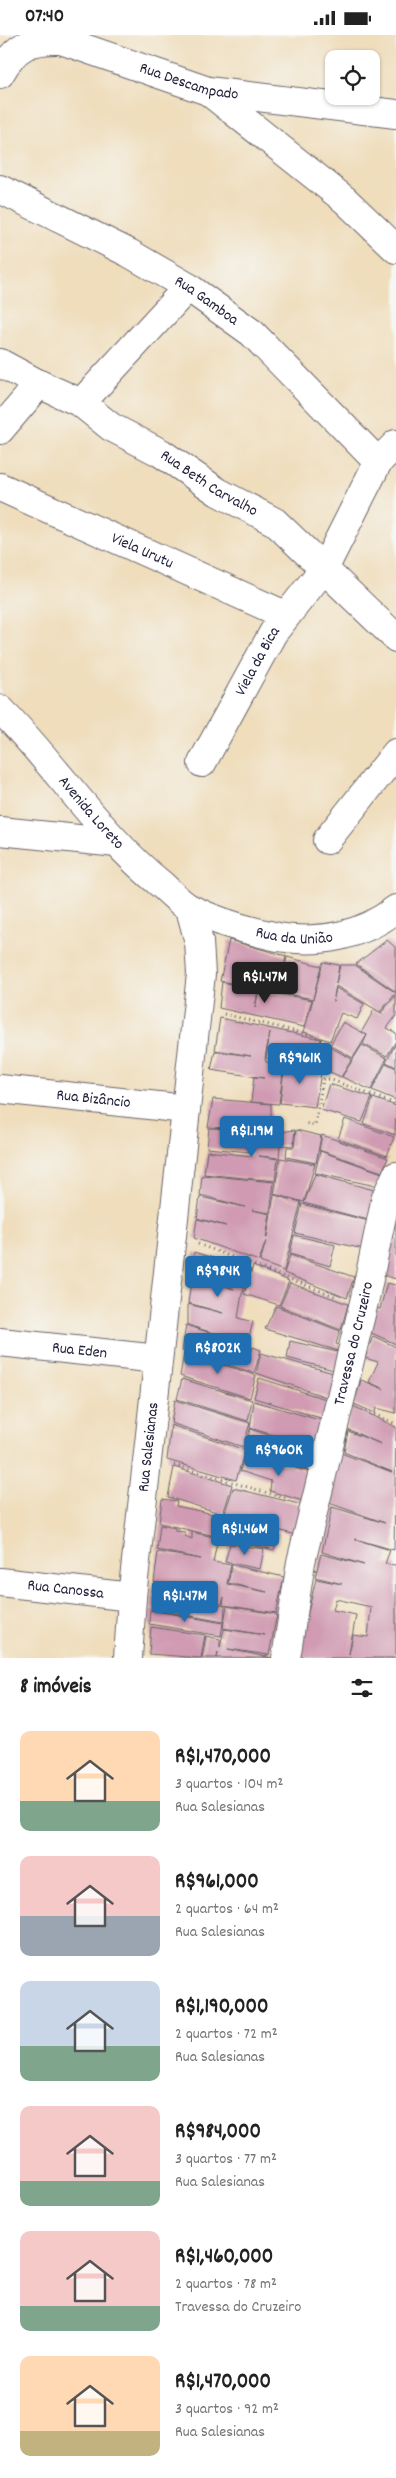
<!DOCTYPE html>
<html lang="pt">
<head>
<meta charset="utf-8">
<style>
	body { margin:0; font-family:Dekko,sans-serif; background:#f2f2f2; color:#222; height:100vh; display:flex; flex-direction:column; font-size:19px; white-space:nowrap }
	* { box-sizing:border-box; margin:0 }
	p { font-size:16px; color:#767676 }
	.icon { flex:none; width:28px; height:28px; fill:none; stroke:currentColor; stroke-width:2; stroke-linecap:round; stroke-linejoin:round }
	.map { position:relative; height:1623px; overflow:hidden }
	.side { display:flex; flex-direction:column; background:#fff; flex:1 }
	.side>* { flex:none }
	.fabs { position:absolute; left:325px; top:15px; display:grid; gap:10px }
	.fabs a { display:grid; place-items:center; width:55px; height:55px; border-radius:10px; background:#fff; box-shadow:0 1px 4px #0004; font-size:25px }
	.price { position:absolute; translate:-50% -42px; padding:0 11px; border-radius:5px; background:#1f6fb2; color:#fff; font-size:16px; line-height:32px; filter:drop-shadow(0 1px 2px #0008) }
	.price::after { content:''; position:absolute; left:50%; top:30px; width:15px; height:11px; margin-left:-8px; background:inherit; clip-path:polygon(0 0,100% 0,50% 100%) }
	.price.on { background:#222; color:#fff }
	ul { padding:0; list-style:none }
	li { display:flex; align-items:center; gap:15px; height:125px; padding:0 20px }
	li span { display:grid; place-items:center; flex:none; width:140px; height:100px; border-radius:10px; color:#555 }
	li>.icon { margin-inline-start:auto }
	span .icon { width:60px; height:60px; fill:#fffc; stroke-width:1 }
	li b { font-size:21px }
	h2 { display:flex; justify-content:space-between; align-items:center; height:60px; padding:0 20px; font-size:21px }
	.status { display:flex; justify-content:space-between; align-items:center; height:35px; padding:0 25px; background:#fff; direction:ltr }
	.status svg { height:14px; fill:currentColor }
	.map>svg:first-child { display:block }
</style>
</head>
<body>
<div class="status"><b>07:40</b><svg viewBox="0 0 49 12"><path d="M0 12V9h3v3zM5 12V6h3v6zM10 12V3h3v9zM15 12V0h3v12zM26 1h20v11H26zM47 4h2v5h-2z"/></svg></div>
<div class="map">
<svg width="396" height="1623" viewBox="0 0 396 1623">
	<rect width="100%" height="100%" fill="#f6f6f2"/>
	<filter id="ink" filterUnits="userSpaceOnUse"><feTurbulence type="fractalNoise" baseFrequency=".02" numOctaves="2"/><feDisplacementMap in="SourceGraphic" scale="10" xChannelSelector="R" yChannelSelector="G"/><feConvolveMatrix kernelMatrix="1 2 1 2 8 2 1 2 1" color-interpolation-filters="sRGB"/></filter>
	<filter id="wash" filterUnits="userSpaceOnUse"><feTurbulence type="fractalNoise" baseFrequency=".0096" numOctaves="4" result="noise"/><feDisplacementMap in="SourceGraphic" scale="20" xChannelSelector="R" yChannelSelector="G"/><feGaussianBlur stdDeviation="1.12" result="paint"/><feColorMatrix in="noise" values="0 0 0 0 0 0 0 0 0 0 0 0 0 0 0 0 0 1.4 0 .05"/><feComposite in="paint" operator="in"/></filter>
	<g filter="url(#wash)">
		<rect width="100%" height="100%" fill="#efddbb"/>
		<g id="blocks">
			<!-- building -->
			<path fill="#d09bb2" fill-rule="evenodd" d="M229 905 286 921 282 942 256 936 283 943 287 922 321 931 313 964 220 946Z
				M387 905 396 913V957L356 929Z
				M323 927 339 930 336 949 340 930H355L396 958 380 977 336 951 333 967 336 953 364 969 357 984 341 978 330 1006 304 997Z
				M222 947 258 955 255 973 259 955 312 965 304 992 219 973Z
				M396 960V981L387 993 396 998V1006L387 1021 363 1009 367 1000 353 1023 330 1010 343 987 367 1000 362 996 374 975 384 980 381 978Z
				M220 983 321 1004 314 1030 266 1023 270 997 265 1023 266 1027 284 1029 279 1069 251 1067 254 1042 264 1043 211 1035 215 1016 251 1021 215 1015Z
				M396 1008V1032L386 1027Z
				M362 1010 387 1023 371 1055 342 1042Z
				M328 1011 352 1024 341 1042 319 1032Z
				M285 1028 313 1031V1036L321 1038 315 1072 280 1068Z
				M386 1028 396 1033V1065L372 1055Z
				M329 1049 372 1062 362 1087 321 1075Z
				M373 1063 396 1071 395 1100 364 1089Z
				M213 1064 271 1069V1095L208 1092Z
				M345 1084 394 1102 387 1121 338 1104Z
				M209 1093 253 1095 250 1117 207 1113Z
				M254 1095 279 1097 295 1095 293 1111 280 1110 279 1123 259 1121 278 1124 275 1146 204 1139 207 1116 251 1121Z
				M296 1095 321 1101 316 1128 286 1122 287 1112H294Z
				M322 1100 388 1123 382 1137 319 1115Z
				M320 1116 382 1138 376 1151 315 1138Z
				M280 1123 315 1129 304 1167 274 1159Z
				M315 1139 374 1155 368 1185 304 1168Z
				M202 1140 274 1147 270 1178 252 1175 270 1179 266 1203H267L274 1160 301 1167 284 1236 260 1227 266 1206 259 1226 194 1203 197 1184 226 1191 197 1183 200 1162 245 1172 200 1160Z
				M302 1169 369 1186 363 1214 295 1198Z
				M393 1188H396V1244L383 1240Z
				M294 1200 335 1210 330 1231 290 1219Z
				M194 1217 251 1235 242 1259 238 1283 253 1287 247 1309 188 1290V1269L223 1278 188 1268 192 1239 234 1254 191 1237Z
				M290 1220 354 1242 347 1263 284 1238Z
				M253 1231 289 1246 279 1270 244 1259Z
				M290 1248 348 1269 341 1295 280 1271Z
				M387 1248 396 1250V1309L367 1296 372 1272 380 1274Z
				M276 1271 340 1296 336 1309 343 1312 342 1317 265 1294Z
				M186 1290 235 1306 234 1311 252 1316 253 1312 261 1315 254 1338 182 1316Z
				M373 1301 396 1312V1378L376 1373 375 1378 354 1369 361 1345 384 1354 369 1347 378 1327 365 1323Z
				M290 1306 342 1318 338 1336 287 1323Z
				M184 1318 256 1340 250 1363 180 1341Z
				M261 1318 337 1339 332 1364 256 1338Z
				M259 1343 332 1366 327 1385 254 1363Z
				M182 1344 252 1365 248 1386 177 1364Z
				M175 1365 250 1388 243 1412 171 1388Z
				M254 1366 326 1387 320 1414 250 1393Z
				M351 1370 396 1392 394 1515 355 1504 390 1515 385 1529 396 1530V1623H297L316 1544 342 1549 315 1542 321 1519 364 1530 322 1517 332 1472 385 1488 329 1468 341 1418 392 1437 344 1417 348 1396 381 1409 347 1394ZM336 1564 371 1572 368 1602 353 1600 349 1619 356 1580 333 1575Z
				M171 1390 245 1415 236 1445 167 1425Z
				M250 1394 319 1416 314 1437 245 1416Z
				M245 1418 313 1438 306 1467 270 1456 271 1446 240 1436Z
				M174 1432 232 1450 223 1479 168 1462Z
				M233 1453 307 1471 299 1501 224 1480Z
				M162 1464 177 1466 176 1471 223 1481 220 1493 224 1483 279 1498 274 1515 159 1488Z
				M160 1490 175 1493V1496L185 1497V1501L192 1504V1497L218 1503 213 1527 231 1530 227 1549 267 1557 228 1548 232 1530 284 1542 276 1578 223 1570 224 1562 222 1569 152 1559 154 1548 192 1555 154 1547 158 1517 201 1524 157 1515Z
				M230 1509 264 1514 260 1534 225 1527Z
				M152 1561 225 1571 224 1587 151 1574Z
				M227 1571 277 1579 269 1620 228 1614 272 1623H217L218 1617 217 1623H202L206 1601 220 1604V1612L224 1594 265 1600 223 1593Z
				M150 1575 223 1588 221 1601 149 1589Z
				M151 1592 205 1600 201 1623 149 1619Z"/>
		</g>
	</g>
	<g filter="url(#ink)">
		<use href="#blocks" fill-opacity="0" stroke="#6a6368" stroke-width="1"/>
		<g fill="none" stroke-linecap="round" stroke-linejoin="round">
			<!-- minor casing -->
			<g stroke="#6a6368" stroke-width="30">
				<g id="minor">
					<path id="s1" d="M0 39C15 11 30 4 61 5L208 56 396 79"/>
					<path d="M208 56 345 165 396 214"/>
					<path id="s2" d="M0 154 129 218 188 252 252 298 378 427"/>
					<path id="s3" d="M0 328 39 349 81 368 111 392 161 418 218 457 275 487 396 603"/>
					<path d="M81 368 188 252"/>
					<path d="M0 395 39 349"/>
					<path id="s4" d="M0 452 285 580"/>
					<path id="s5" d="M0 674C56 730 100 800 162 850 171 858 181 869 191 874 218 887 249 896 278 902 320 909 362 901 396 874"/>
					<path id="s6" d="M202 728 273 598 325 532 378 427 396 409"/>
					<path d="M0 796 117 808"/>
					<path d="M327 805 396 718"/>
					<path id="s7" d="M0 1054 186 1074"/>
					<path id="s8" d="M0 1307 158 1324"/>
					<path id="s9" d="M0 1547 132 1562"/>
					<path id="s10" d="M128 1623 132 1562 201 939 199 907 190 874"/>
					<path id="s11" d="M286 1623 301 1527 365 1263 386 1162 396 1141"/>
				</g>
			</g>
			<!-- path -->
			<path stroke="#6a6368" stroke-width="3" stroke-dasharray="1 4" stroke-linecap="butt" d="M224 979 311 1000 325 1006 317 1032 322 1038 323 1044 315 1090 303 1088
				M323 1044H329L396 1069
				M198 1209 337 1262
				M365 1375 396 1389
				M174 1430 288 1464"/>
			<!-- minor -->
			<use href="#minor" stroke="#fff" stroke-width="28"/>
		</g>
	</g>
	<g text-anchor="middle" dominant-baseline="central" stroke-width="4" stroke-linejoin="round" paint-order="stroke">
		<!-- street labels -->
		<g font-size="16" fill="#22223b" stroke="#f6f6f2">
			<text stroke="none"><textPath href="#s1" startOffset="210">Rua Descampado</textPath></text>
			<text stroke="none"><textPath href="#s2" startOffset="235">Rua Gamboa</textPath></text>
			<text stroke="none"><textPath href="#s3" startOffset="242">Rua Beth Carvalho</textPath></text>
			<text stroke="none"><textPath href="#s4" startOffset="156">Viela Urutu</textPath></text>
			<text stroke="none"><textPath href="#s6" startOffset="116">Viela da Bica</textPath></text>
			<text stroke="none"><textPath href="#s5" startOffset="138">Avenida Loreto</textPath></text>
			<text stroke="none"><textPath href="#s5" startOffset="385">Rua da União</textPath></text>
			<text stroke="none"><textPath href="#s7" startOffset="94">Rua Bizâncio</textPath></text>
			<text stroke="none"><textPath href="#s11" startOffset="322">Travessa do Cruzeiro</textPath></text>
			<text stroke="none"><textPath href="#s8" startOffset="80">Rua Eden</textPath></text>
			<text stroke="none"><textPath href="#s10" startOffset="212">Rua Salesianas</textPath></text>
			<text stroke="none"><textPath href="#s9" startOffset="66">Rua Canossa</textPath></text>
		</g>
	</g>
</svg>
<div class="fabs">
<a><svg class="icon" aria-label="locate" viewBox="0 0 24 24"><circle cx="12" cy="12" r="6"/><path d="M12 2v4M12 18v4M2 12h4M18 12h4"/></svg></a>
</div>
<b class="price on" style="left:265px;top:969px">R$1.47M</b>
<b class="price" style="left:300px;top:1050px">R$961K</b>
<b class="price" style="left:252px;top:1123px">R$1.19M</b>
<b class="price" style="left:218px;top:1263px">R$984K</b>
<b class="price" style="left:218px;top:1340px">R$802K</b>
<b class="price" style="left:279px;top:1442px">R$960K</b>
<b class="price" style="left:245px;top:1521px">R$1.46M</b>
<b class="price" style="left:185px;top:1588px">R$1.47M</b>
</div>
<section class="side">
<h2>8 imóveis<svg class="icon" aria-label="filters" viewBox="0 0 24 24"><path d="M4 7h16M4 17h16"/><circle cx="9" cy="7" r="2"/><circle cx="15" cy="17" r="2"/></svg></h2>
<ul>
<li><span style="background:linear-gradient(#ffd9b3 70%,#7fa58c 0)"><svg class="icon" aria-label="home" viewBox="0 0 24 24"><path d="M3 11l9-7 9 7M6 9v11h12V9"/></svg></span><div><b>R$1,470,000</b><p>3 quartos · 104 m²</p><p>Rua Salesianas</p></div></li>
<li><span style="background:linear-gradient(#f6c9c9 60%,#9aa5b1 0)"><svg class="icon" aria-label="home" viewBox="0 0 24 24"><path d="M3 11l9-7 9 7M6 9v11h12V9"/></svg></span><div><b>R$961,000</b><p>2 quartos · 64 m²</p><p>Rua Salesianas</p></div></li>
<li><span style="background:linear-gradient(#c9d6e8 65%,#7fa58c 0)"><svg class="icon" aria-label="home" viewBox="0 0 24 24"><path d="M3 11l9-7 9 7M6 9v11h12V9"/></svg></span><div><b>R$1,190,000</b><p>2 quartos · 72 m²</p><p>Rua Salesianas</p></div></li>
<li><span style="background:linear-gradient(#f6c9c9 75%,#7fa58c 0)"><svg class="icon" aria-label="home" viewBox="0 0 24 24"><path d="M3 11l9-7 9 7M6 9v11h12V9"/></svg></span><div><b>R$984,000</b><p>3 quartos · 77 m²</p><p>Rua Salesianas</p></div></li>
<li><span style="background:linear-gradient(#f6c9c9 75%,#7fa58c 0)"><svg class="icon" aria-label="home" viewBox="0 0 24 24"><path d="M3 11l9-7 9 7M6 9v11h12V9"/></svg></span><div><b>R$1,460,000</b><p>2 quartos · 78 m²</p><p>Travessa do Cruzeiro</p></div></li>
<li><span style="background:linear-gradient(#ffd9b3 75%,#c2b280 0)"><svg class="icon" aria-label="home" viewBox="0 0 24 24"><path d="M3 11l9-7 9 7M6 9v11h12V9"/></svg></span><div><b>R$1,470,000</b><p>3 quartos · 92 m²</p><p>Rua Salesianas</p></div></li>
</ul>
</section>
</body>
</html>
